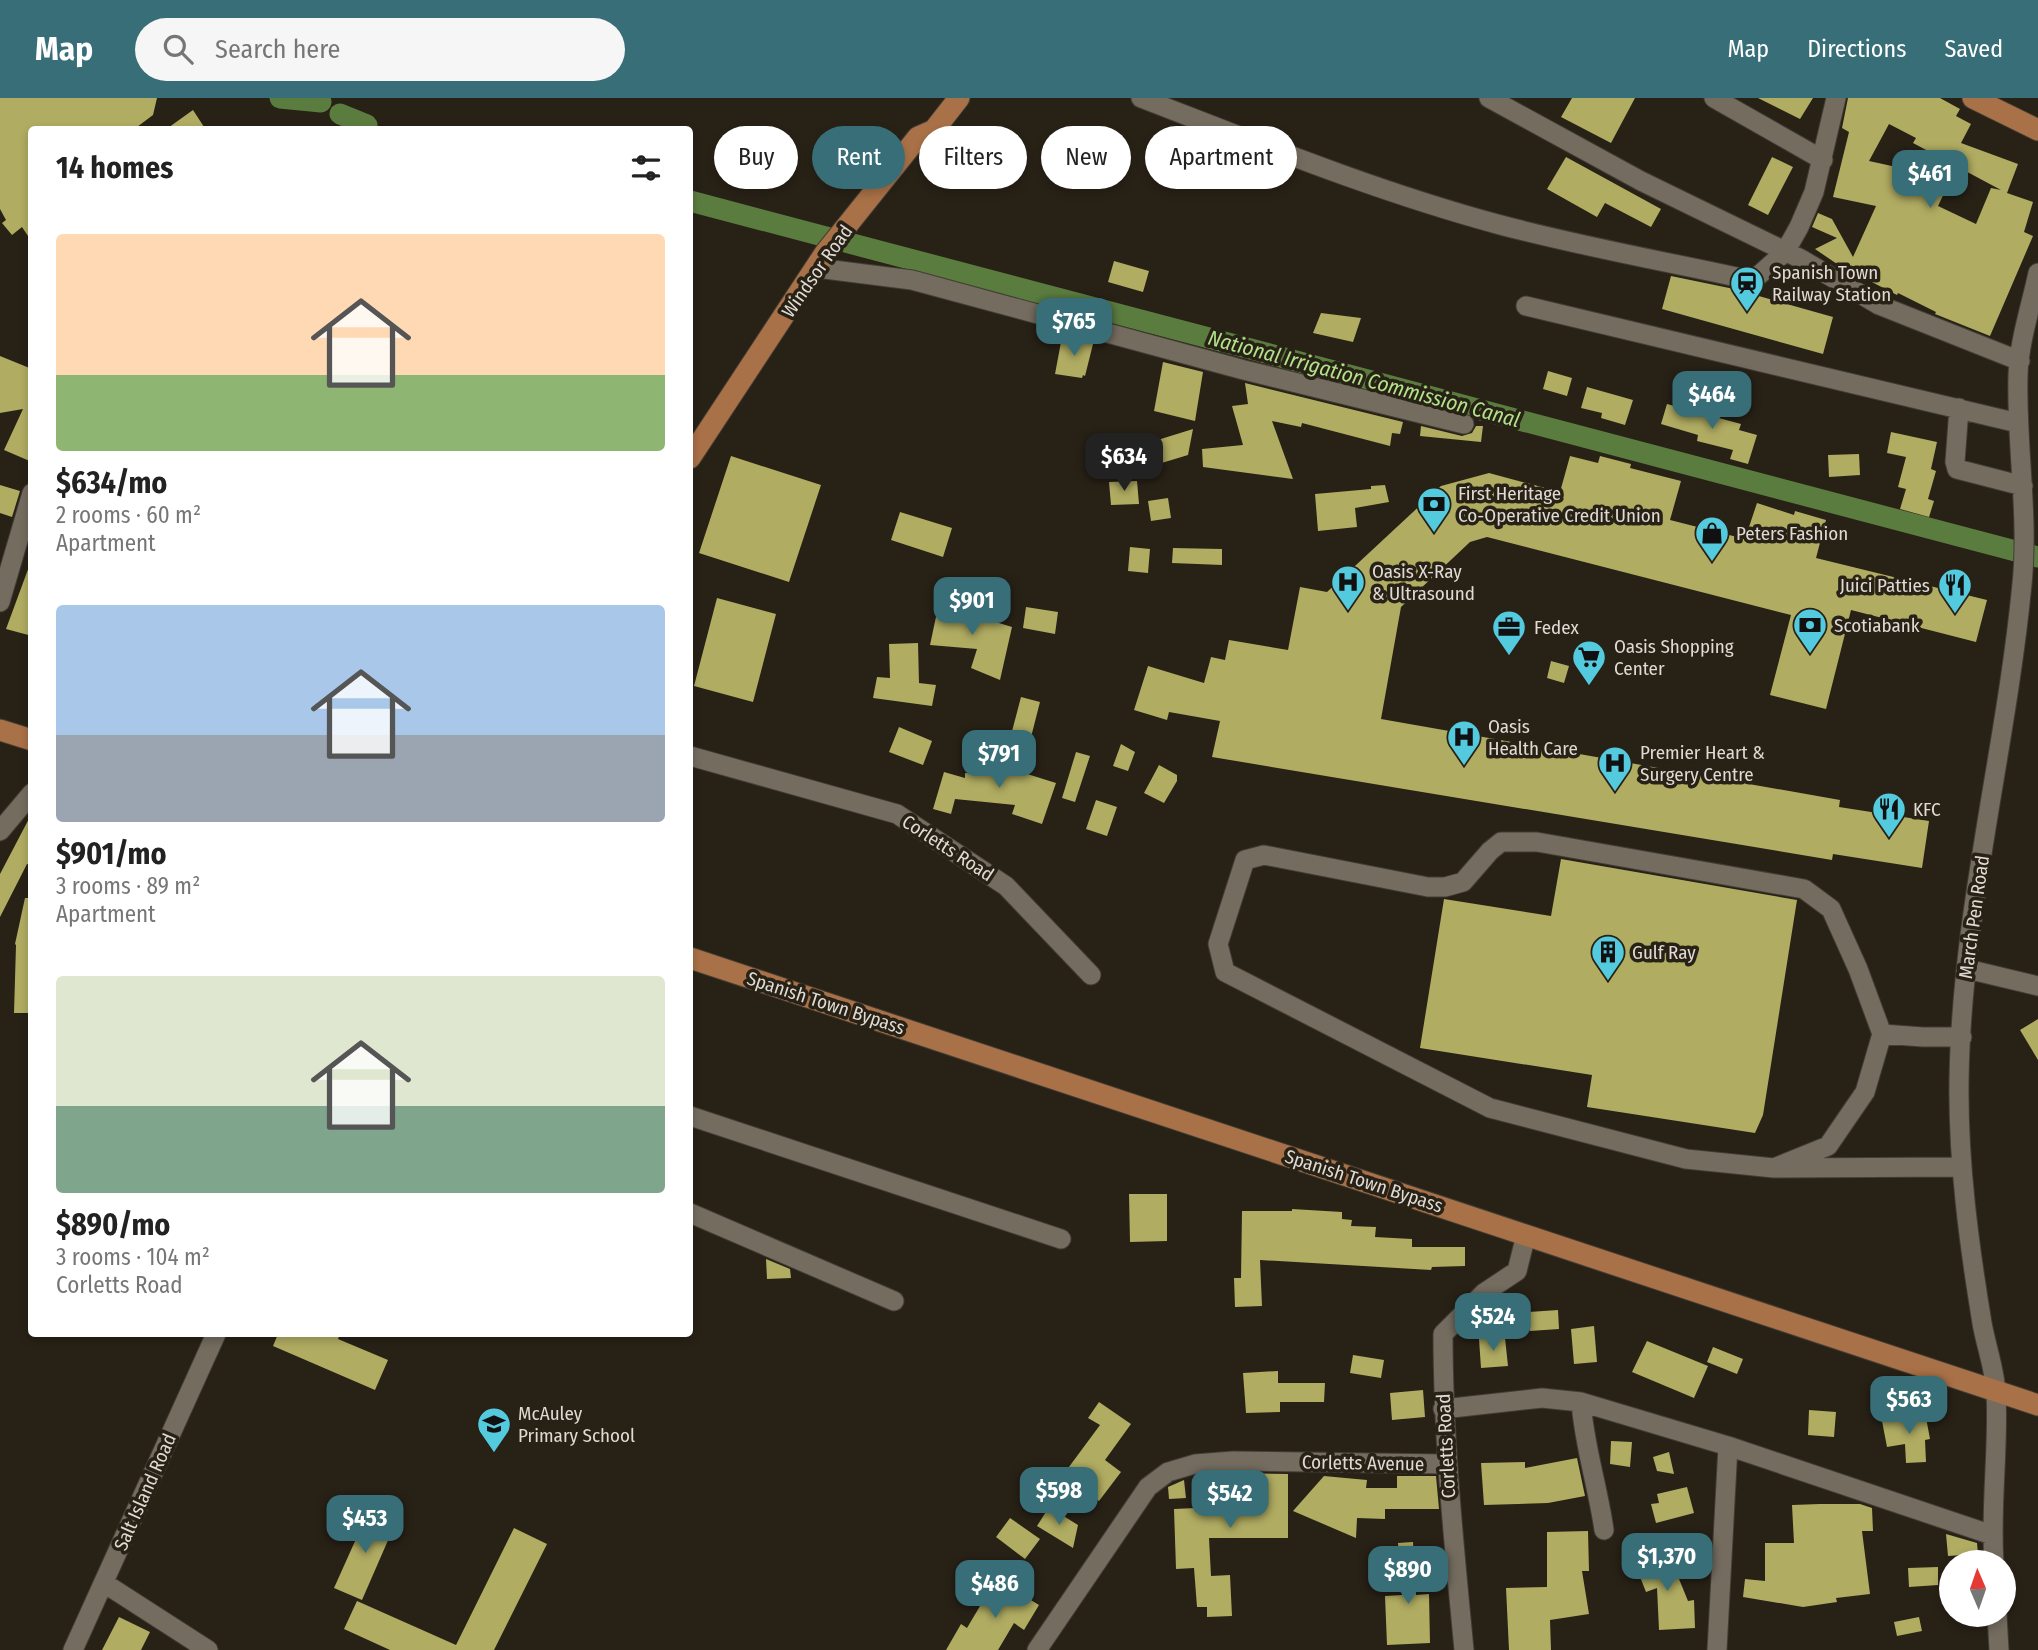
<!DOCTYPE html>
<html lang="en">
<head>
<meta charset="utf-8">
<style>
	body { margin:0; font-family:"Fira Sans Condensed",sans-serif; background:#f6f6f6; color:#222; height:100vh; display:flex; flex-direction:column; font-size:26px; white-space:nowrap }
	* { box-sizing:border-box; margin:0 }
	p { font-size:23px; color:#767676 }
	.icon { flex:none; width:38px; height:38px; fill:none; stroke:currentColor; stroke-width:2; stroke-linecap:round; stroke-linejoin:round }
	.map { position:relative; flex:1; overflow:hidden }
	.side { position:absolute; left:28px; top:28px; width:665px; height:1211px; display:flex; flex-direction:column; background:#fff; border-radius:7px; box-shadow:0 4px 10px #0003 }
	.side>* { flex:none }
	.hud { position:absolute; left:714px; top:28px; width:665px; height:63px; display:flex; gap:14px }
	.needle { width:46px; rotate:358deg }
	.tools { position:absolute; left:1939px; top:1452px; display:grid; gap:14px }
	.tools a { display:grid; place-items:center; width:77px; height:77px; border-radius:50%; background:#fff; box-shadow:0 4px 10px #0003; font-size:35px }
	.price { position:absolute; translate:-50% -60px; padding:0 16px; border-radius:14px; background:#386e77; color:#fff; font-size:23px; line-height:46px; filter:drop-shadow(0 2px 4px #0008) }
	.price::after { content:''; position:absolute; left:50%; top:42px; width:21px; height:16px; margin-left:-10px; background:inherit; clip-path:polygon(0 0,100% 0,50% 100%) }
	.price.current { background:#222; color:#fff }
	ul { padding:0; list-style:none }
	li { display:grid; align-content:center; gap:14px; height:371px; padding:0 28px }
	li span { display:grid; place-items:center; height:217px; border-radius:7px; color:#555 }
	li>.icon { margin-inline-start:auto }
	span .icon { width:126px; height:126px; fill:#fffc; stroke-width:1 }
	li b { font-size:30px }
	h2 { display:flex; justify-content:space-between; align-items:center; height:84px; padding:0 28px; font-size:30px }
	.tag { padding:0 24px; border-radius:32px; background:#fff; box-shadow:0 4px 10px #0003; font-size:24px; line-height:63px }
	.tag.current { background:#386e77; color:#fff }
	header { display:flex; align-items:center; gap:42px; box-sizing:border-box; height:98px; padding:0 35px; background:#386e77; color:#fff }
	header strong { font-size:33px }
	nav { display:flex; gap:38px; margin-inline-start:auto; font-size:24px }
	.search { width:490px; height:63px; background:#f6f6f6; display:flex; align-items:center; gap:18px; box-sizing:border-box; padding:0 24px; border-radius:38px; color:#767676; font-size:26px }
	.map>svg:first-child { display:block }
</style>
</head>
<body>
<header>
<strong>Map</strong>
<div class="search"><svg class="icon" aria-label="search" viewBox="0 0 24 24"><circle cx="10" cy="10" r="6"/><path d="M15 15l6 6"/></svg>Search here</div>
<nav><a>Map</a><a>Directions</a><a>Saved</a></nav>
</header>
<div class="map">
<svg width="2038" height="1552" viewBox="0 0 2038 1552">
	<rect width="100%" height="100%" fill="#282116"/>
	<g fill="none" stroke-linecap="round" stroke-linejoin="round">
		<!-- canal -->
		<path stroke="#5b7c3f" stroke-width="21" d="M280 0 321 4
			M340 16 367 27
			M690 103 2038 459"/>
	</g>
	<!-- building -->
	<path fill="#b0ac62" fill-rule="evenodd" d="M0 0H157L153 17 133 32H32V144L22 129 12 137 2 125 6 122 0 111Z
		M1572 0H1635L1611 45 1561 19Z
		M1758 0H1813L1800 21Z
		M1848 0H1940L1960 11 1956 18 1971 26 1961 45 2018 66 2007 95 2033 104 2024 134 2033 138 1990 238 1935 216 1936 214 1898 195 1897 197 1837 166 1815 151 1837 140 1812 129 1818 115 1832 121 1853 159 1876 108 1833 99 1849 34 1842 30ZM1889 26 1916 40 1913 45 2001 92 1991 90 1976 126 1938 108 1951 81 1869 63Z
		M193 12 206 32H165Z
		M1566 59 1661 111 1651 129 1605 105 1597 119 1547 91Z
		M1772 59 1793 69 1768 117 1748 107Z
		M1114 163 1149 173 1143 194 1108 184Z
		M1671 178 1734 191 1833 219 1823 256 1662 211Z
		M1321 215 1361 220 1353 244 1313 235Z
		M1067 239 1093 246 1085 278 1083 277 1082 280 1055 276 1061 244 1066 245Z
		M0 258 32 271V364L4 352 23 311 0 315Z
		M1163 264 1203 274 1195 323 1154 313Z
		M1548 273 1572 280 1567 298 1543 291Z
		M1245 285 1403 324 1400 336 1392 335 1390 348 1302 325 1301 329 1272 323 1293 381 1203 369 1202 351 1243 347 1232 308 1248 306Z
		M1587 289 1633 302 1625 327 1601 320 1602 315 1581 310Z
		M1667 306 1741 326 1739 332 1757 337 1748 366 1730 361 1733 352 1697 343 1698 337 1661 326Z
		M1421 328 1462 338 1472 335 1476 328H1483L1481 344 1420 338Z
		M1193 331 1188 357 1155 367 1148 345Z
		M1891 334 1937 344 1931 371 1936 373 1928 401 1934 403 1929 419 1900 411 1906 391 1898 389 1906 359 1887 355Z
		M1859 356 1860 377 1829 379 1828 357Z
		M731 358 821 387 789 484 699 455Z
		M1570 358 1598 365 1600 358 1631 366 1630 370 1681 383 1670 422 1745 441 1757 405 1794 417 1795 413 1826 422 1816 460 1987 502 1976 544 1851 512 1826 611 1770 597 1791 517 1487 439 1470 444 1401 509 1381 621 1840 702 1839 709 1929 723 1922 770 1833 756 1832 762 1212 659 1220 623 1169 614 1167 622 1134 612 1148 568 1204 585 1211 559 1225 562 1229 542 1288 552 1300 489 1327 494 1441 388 1489 375 1560 394Z
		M1137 383 1139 406 1111 407 1109 384Z
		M0 387 20 393 12 419 0 415Z
		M1385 387 1389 404 1355 410 1357 429 1318 433 1315 396 1371 391V388Z
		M1168 400 1171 420 1151 423 1148 403Z
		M900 414 952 430 943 459 891 442Z
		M1130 449 1150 451 1148 475 1128 473Z
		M1173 450 1222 451V467L1172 465Z
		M30 466H32V538L6 531Z
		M717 500 776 516 753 604 694 588Z
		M940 500 964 506 963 514 1012 529 1000 582 971 570 977 551 930 547Z
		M1026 509 1058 514 1055 536 1023 530Z
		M918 545 919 585 936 587 932 608 873 600 877 579 890 580 889 546Z
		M1551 563 1569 568 1564 585 1547 580Z
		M1021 599 1040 604 1030 643 1011 637Z
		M899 629 932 643 923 667 889 654Z
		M1121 646 1135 654 1128 673 1113 668Z
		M1076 654 1090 658 1075 704 1062 700Z
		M996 656 1016 658 1014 672 1056 685 1042 726 1012 716 1015 707 955 701 951 716 933 711 944 674 965 680V675L994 677Z
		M1159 667 1177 677V683L1164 705 1144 695Z
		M1096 702 1117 709 1107 738 1086 731Z
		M32 715V768L27 766 0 819V776Z
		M1561 761 1797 802 1763 1017 1755 1035 1587 1009 1592 977 1420 950 1444 801 1551 818Z
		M25 800H32V915H14L16 847 15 846Z
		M2038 921V962L2020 932Z
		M1129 1096H1167V1143L1130 1144Z
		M1292 1111 1342 1114V1121L1352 1122 1351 1128 1376 1129 1375 1139 1412 1141V1149H1465V1168L1432 1169 1431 1172 1260 1162 1262 1208 1235 1209 1234 1180H1241L1242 1113H1292Z
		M766 1161 790 1171 791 1180 767 1181Z
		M1558 1212 1559 1231 1530 1233 1529 1214Z
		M1594 1228 1597 1264 1574 1266 1571 1231Z
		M278 1236H340L338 1241 388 1262 375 1292 273 1248Z
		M1505 1240 1508 1268 1481 1270 1479 1241Z
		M1647 1243 1708 1268 1694 1300 1632 1274Z
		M1713 1249 1743 1261 1737 1276 1707 1264Z
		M1353 1257 1384 1262 1381 1280 1350 1275Z
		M1278 1273V1285H1325L1324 1304H1280V1314L1246 1315 1243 1275Z
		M1423 1292 1425 1319 1392 1322 1390 1295Z
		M1099 1304 1131 1326 1105 1362 1121 1374 1099 1403 1063 1377 1100 1327 1088 1320Z
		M1809 1312 1836 1314 1834 1339 1808 1337Z
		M1925 1314 1930 1341 1925 1342 1926 1364 1906 1365 1905 1346 1887 1349 1882 1323Z
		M1611 1343 1632 1344 1630 1369 1610 1366Z
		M1669 1354 1674 1376 1657 1373 1653 1359Z
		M1577 1360 1585 1398 1548 1405 1484 1407 1481 1365 1525 1364V1370Z
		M1233 1375 1288 1376V1440H1209L1211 1478 1230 1477 1232 1518 1207 1519V1509H1197L1194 1470 1176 1471 1174 1411 1217 1409V1377Z
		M1324 1378 1367 1382 1366 1390H1397V1378H1436L1439 1411H1385V1421L1357 1420 1356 1440 1293 1413Z
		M1184 1382 1186 1400 1169 1401 1168 1389Z
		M1687 1389 1694 1415 1656 1425 1651 1406 1659 1405 1657 1396Z
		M1820 1406H1860L1872 1410 1873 1433H1862L1870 1496 1836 1500 1837 1504 1803 1509 1743 1499 1745 1481 1765 1483V1445H1794L1792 1407Z
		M1049 1409 1078 1427 1073 1450 1037 1428Z
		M369 1412 396 1424 362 1502 334 1490Z
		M1010 1420 1040 1441 1025 1461 996 1439Z
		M514 1430 547 1446 494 1552H390L344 1531 357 1503 456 1547Z
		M1588 1433 1589 1473H1582L1589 1516 1550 1522 1551 1552H1509L1506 1490 1547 1489V1434Z
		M1946 1436 1977 1445 1978 1456 1948 1458Z
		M1413 1444 1416 1497 1429 1496 1430 1545 1387 1547 1385 1498 1402 1497 1398 1445Z
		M1668 1454 1688 1503 1694 1502 1695 1530 1659 1532 1657 1490 1646 1494 1635 1466Z
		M1938 1469V1487L1909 1489 1908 1470Z
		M996 1481 1039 1507 1024 1532 1014 1525 998 1552H946L961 1526 967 1530Z
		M119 1519 150 1534 141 1552H102Z
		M1919 1519 1922 1533 1897 1538 1894 1524Z"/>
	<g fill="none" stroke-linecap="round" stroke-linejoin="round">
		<!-- minor casing -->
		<g stroke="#423d35" stroke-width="21">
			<path id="minor" d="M1141 0C1258 45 1375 93 1497 126 1579 148 1663 163 1746 181L1758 178 1785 154 1799 129 1814 94 1836 0
				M1489 0 1641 83 1801 161 1879 207 2020 263
				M1714 0 1823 62
				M817 170 912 182 1244 272 1464 326
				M1526 208 2018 325
				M1959 310 1955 364 1957 371 2023 388
				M0 504 32 395
				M690 658 897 716 1006 788 1091 877
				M0 733 32 695
				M1967 871 2038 888
				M1882 936 1923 939H1962
				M690 1018 1061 1141
				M1774 1070 1828 1048 1865 994 1882 936 1858 871 1831 811 1804 791 1537 744H1501L1490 753 1463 784 1445 789H1428L1264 757 1245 762 1218 846 1225 874 1490 1010 1686 1061 1774 1070 1962 1069
				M690 1115 894 1203
				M1581 1304C1584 1347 1598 1389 1604 1432
				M1443 1311 1542 1300 1581 1304 1728 1348 1992 1437
				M1994 1465C1990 1408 1999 1351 1996 1295 1995 1272 1986 1248 1982 1225 1969 1146 1958 1064 1959 984 1961 816 2006 653 2022 486 2029 416 2016 347 2018 277 2019 244 2031 208 2038 175
				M104 1485 208 1552
				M1997 1517 1999 1552
				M73 1552 216 1236
				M1037 1552 1148 1389 1168 1374 1195 1366 1233 1363 1446 1366
				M1464 1552C1454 1446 1443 1342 1443 1236L1484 1195 1517 1173 1526 1137
				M1717 1552 1728 1348"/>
		</g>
		<!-- major casing -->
		<g stroke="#423d35" stroke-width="23">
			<path id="major" d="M1973 0 2038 32
				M690 360 825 155 918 39 934 32 959 0
				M0 632 32 642
				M690 860 2038 1307"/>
		</g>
		<!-- minor -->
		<use href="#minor" stroke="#746c5f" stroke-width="19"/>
		<!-- major -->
		<use href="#major" stroke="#a97147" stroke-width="21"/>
	</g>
	<!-- icons -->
	<defs>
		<g id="station-pin" transform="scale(1.75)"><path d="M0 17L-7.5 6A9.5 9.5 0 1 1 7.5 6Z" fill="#54cade" stroke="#282116"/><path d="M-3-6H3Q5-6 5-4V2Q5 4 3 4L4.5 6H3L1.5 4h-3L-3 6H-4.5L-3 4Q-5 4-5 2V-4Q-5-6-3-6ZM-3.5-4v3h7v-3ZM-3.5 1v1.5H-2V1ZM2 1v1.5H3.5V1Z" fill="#111"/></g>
		<g id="bank-pin" transform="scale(1.75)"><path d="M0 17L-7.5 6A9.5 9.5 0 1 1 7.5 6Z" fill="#54cade" stroke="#282116"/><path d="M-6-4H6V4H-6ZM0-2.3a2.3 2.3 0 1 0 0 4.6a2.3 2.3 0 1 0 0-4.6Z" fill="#111"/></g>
		<g id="shop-pin" transform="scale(1.75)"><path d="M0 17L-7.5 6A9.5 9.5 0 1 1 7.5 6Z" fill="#54cade" stroke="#282116"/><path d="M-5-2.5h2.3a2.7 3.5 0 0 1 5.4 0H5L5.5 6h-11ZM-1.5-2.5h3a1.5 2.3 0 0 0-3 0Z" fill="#111"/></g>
		<g id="hospital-pin" transform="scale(1.75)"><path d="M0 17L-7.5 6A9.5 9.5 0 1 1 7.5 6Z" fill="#54cade" stroke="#282116"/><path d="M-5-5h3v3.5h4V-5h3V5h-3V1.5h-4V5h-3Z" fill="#111"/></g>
		<g id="restaurant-pin" transform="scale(1.75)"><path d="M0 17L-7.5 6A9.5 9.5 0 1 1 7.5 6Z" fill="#54cade" stroke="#282116"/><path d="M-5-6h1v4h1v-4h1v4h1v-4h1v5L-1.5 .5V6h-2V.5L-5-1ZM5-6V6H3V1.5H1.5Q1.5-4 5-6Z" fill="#111"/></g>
		<g id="office-pin" transform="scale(1.75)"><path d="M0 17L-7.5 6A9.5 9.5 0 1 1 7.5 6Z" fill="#54cade" stroke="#282116"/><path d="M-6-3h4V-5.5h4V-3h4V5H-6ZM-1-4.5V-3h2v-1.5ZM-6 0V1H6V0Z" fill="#111"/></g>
		<g id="supermarket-pin" transform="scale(1.75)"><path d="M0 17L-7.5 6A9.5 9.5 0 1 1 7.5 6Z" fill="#54cade" stroke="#282116"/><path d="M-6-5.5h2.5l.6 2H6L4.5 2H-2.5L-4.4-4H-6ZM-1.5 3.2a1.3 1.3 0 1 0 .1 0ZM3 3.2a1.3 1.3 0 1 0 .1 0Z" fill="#111"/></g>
		<g id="building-pin" transform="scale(1.75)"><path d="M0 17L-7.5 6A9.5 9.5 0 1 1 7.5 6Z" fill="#54cade" stroke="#282116"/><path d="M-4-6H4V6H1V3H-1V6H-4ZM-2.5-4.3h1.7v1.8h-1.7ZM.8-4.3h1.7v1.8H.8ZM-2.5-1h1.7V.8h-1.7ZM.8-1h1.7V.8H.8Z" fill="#111"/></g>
		<g id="school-pin" transform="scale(1.75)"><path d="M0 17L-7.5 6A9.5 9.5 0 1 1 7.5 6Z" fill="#54cade" stroke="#282116"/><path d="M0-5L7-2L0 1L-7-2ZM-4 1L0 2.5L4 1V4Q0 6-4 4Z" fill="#111"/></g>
	</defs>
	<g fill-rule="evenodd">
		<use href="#station-pin" x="1747" y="185"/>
		<use href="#bank-pin" x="1434" y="406"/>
		<use href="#shop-pin" x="1712" y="435"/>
		<use href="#hospital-pin" x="1348" y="484"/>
		<use href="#restaurant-pin" x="1955" y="487"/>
		<use href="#bank-pin" x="1810" y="527"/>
		<use href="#office-pin" x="1509" y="529"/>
		<use href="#supermarket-pin" x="1589" y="559"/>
		<use href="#hospital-pin" x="1464" y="639"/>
		<use href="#hospital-pin" x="1615" y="665"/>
		<use href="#restaurant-pin" x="1889" y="711"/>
		<use href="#building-pin" x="1608" y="854"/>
		<use href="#school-pin" x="494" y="1326"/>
	</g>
	<g text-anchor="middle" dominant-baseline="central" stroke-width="7" stroke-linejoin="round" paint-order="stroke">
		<!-- street labels -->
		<g font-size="19" fill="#dfdad3" stroke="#282116">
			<text transform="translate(817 173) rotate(-55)">Windsor Road</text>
			<text transform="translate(948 750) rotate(33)">Corletts Road</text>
			<text transform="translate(1974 819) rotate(-82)">March Pen Road</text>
			<text transform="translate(826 905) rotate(18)">Spanish Town Bypass</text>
			<text transform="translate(1364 1083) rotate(18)">Spanish Town Bypass</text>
			<text transform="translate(1446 1348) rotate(-93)">Corletts Road</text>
			<text transform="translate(1363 1365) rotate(1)">Corletts Avenue</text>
			<text transform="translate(145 1394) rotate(-66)">Salt Island Road</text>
		</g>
		<!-- poi labels -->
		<g font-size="19" fill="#dfdad3" stroke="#282116" text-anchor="start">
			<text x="1772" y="174">Spanish Town<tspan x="1772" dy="22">Railway Station</tspan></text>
			<text x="1458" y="395">First Heritage<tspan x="1458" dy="22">Co-Operative Credit Union</tspan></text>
			<text x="1736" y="435">Peters Fashion</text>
			<text x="1372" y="473">Oasis X-Ray<tspan x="1372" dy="22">&amp; Ultrasound</tspan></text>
			<text x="1930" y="487" text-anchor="end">Juici Patties</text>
			<text x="1834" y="527">Scotiabank</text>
			<text x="1534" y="529">Fedex</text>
			<text x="1614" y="548">Oasis Shopping<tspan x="1614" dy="22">Center</tspan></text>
			<text x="1488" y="628">Oasis<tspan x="1488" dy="22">Health Care</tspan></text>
			<text x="1640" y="654">Premier Heart &amp;<tspan x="1640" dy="22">Surgery Centre</tspan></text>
			<text x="1913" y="711">KFC</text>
			<text x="1632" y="854">Gulf Ray</text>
			<text x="518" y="1315">McAuley<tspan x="518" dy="22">Primary School</tspan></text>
		</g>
		<!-- water labels -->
		<g font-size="21" font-style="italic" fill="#b2e28a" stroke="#282116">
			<text transform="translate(1364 281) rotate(15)">National Irrigation Commission Canal</text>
		</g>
	</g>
</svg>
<div class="tools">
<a><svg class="needle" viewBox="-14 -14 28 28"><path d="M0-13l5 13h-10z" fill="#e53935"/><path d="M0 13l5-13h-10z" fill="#767676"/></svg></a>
</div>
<b class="price" style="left:1930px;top:112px">$461</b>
<b class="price" style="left:1074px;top:260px">$765</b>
<b class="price" style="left:1712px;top:333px">$464</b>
<b class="price current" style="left:1124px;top:395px">$634</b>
<b class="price" style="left:972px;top:539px">$901</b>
<b class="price" style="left:999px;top:692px">$791</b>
<b class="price" style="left:1493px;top:1255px">$524</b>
<b class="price" style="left:1909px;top:1338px">$563</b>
<b class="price" style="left:1059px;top:1429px">$598</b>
<b class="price" style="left:1230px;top:1432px">$542</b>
<b class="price" style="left:365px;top:1457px">$453</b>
<b class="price" style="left:1667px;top:1495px">$1,370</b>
<b class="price" style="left:1408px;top:1508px">$890</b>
<b class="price" style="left:995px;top:1522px">$486</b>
<div class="hud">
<a class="tag">Buy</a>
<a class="tag current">Rent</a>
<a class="tag">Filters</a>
<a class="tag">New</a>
<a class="tag">Apartment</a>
</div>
<section class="side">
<h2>14 homes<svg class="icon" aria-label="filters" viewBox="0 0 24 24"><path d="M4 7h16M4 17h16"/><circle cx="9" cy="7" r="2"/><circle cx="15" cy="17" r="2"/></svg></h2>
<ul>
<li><span style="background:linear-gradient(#ffd9b3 65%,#8fb573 0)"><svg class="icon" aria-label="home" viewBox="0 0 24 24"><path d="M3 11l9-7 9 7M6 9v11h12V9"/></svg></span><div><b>$634/mo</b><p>2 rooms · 60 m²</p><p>Apartment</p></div></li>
<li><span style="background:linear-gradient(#a9c7e8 60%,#9aa5b1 0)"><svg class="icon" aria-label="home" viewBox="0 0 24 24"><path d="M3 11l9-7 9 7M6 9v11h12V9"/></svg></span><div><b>$901/mo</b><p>3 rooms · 89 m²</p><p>Apartment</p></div></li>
<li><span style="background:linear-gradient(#dfe7d0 60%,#7fa58c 0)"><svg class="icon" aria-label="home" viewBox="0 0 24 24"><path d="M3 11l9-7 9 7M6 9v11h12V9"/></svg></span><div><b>$890/mo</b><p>3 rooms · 104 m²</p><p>Corletts Road</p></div></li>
</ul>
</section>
</div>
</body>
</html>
